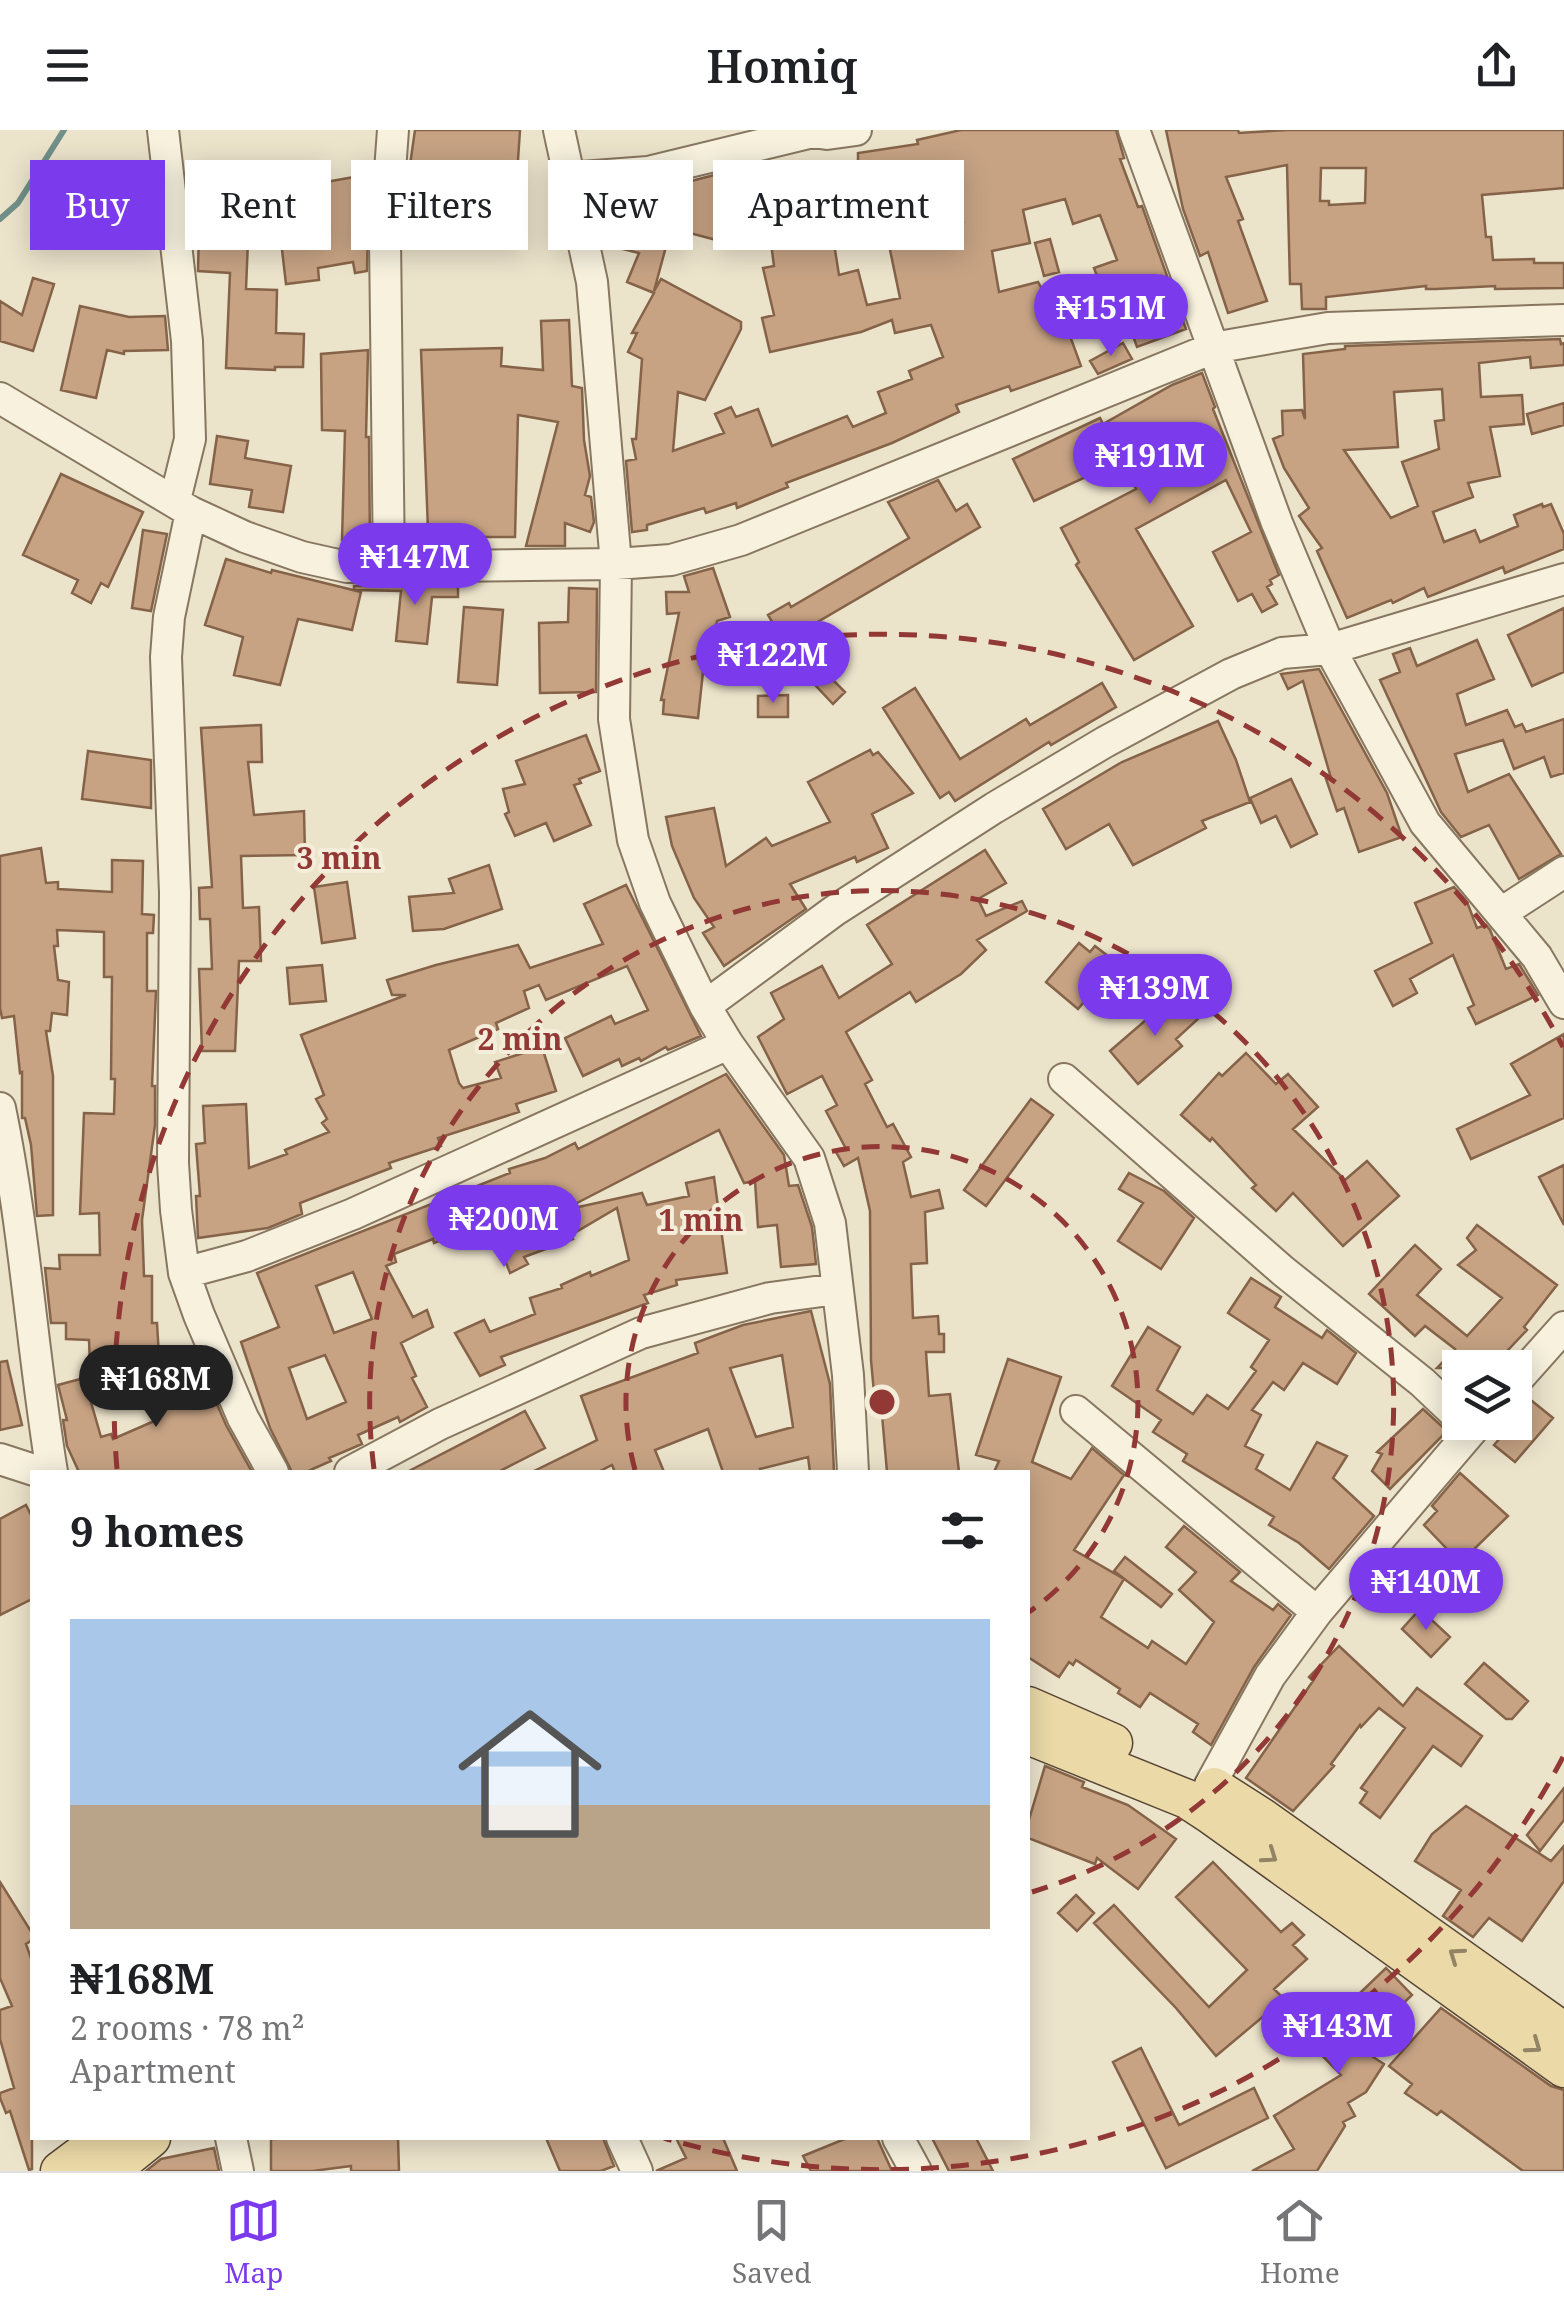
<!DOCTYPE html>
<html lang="en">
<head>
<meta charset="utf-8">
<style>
	body { margin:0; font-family:"Noto Serif",serif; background:#f2f2f2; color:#202124; height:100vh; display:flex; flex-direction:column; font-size:38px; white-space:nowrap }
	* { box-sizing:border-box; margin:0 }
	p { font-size:32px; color:#757577 }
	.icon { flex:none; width:55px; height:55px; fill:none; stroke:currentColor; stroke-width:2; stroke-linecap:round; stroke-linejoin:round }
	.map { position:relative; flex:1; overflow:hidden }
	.drawer { position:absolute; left:30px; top:1340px; width:1000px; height:670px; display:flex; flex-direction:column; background:#fff; border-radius:0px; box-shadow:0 5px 25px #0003 }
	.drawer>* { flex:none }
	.guide { position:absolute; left:30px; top:30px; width:1000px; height:90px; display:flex; gap:20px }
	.fabs { position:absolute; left:1442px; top:1220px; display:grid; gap:20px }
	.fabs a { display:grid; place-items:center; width:90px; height:90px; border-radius:0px; background:#fff; box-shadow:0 5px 25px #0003; font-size:50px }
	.price { position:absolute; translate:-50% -85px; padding:0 22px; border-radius:35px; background:#7c3aed; color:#fff; font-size:32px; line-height:65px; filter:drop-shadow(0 2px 5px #0008) }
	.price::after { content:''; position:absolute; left:50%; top:60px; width:30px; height:22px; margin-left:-15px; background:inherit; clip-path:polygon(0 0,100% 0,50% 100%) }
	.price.active { background:#222; color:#fff }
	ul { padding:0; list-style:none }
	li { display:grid; align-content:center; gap:20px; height:530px; padding:0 40px }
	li+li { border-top:2px solid #e0e0e0 }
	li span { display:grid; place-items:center; height:310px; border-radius:0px; color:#555 }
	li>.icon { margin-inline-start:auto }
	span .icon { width:180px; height:180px; fill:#fffc; stroke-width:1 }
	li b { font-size:42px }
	h2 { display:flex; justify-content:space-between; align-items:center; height:120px; padding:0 40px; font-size:42px }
	.pill { padding:0 35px; border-radius:0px; background:#fff; box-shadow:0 5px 25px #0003; font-size:35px; line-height:90px }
	.pill.active { background:#7c3aed; color:#fff }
	header { display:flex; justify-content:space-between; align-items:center; height:130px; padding:0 40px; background:#fff; font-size:45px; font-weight:600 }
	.dock { display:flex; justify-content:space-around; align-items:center; height:140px; border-top:2px solid #e0e0e0; background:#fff; font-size:28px; color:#757577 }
	.dock a { display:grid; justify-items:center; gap:5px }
	.dock .active { color:#7c3aed }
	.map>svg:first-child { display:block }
</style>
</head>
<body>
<header><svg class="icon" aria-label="menu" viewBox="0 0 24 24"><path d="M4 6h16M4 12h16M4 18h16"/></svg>Homiq<svg class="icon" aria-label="share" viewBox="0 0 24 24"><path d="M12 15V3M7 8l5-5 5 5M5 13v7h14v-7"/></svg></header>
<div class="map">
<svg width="1564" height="2041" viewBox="0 0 1564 2041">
	<rect width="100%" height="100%" fill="#ece3cb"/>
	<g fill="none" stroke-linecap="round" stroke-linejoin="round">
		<!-- stream -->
		<path stroke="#728f89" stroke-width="6" d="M0 89 18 73 64 0"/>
	</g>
	<!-- building -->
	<path fill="#c7a384" stroke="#856348" stroke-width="2.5" fill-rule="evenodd" d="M415 0H520L517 45H507L505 86 433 84 435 36 410 35Z
		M961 0H1116L1124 28 1120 29 1138 77 1142 76 1186 199 1137 217 1118 164 1106 169 1094 138 1117 130 1100 85 1073 94 1065 69 1023 80 1030 113 992 121 999 162 1038 152 1063 196 1066 195 1081 236 1011 261 1009 256 956 275 959 282 892 313 786 353 788 357 737 378 736 373 706 383 704 378 647 395V400L632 402 626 331 636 329 632 309H636L642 229 628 222 637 203H632L654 163 627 152 639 123 615 117 621 94 649 101 655 78 671 83 672 56 722 43H747V61H729L716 110 671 98 654 161 661 149 741 192V199L705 270 678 262 673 321 724 303 715 284 731 277 736 287 758 279 772 316 847 286 853 297 886 283 878 262 912 249 909 241 943 227 931 195 895 203 892 190 861 202 770 222 762 188 774 185 763 138 774 136 768 90 820 83 813 43H858V23L918 14 917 10ZM928 55 931 66 955 60 963 92 950 95 952 102 889 115 900 168 867 175 858 140 839 145 832 101 868 93 862 65Z
		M1166 0H1238L1239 3 1288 0H1564V58L1482 65 1486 107H1491L1493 130 1534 129V133H1564V158L1495 159V156L1436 159H1426V156L1326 167V179H1302L1301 154H1290L1287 35 1226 47 1243 89 1238 91 1267 171 1228 183 1208 122 1200 126 1183 79ZM1321 38H1366L1365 73 1329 75V71H1320Z
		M360 46 368 91 367 141 355 143 353 132 318 138 319 150 286 154 281 111H248L246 159 277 160 276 203 304 204 303 237H275V240L226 238 230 143 198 141 199 99H193L189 59 303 56Z
		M140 52 152 83 96 104 102 78 83 73Z
		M1050 109 1059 142 1044 146 1035 113Z
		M33 148 54 154 33 221 0 211V171L22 185Z
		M80 176 129 187 165 186 168 220 124 221V224L107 220 96 268 61 260Z
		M569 190 572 256 582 258 584 310 590 346 585 365 591 367 594 392 590 402 565 393V416H526L558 292 518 285 515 407H457L456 417 413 418 414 400H428L421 220 502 218 501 236 543 240 541 191Z
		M1560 209 1561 214 1564 213V235L1531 238 1530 227 1479 233 1481 267 1522 265 1524 294 1490 297 1500 346 1468 353 1473 367 1433 382 1444 412 1475 400 1480 412 1518 396 1514 385 1542 374 1543 377 1551 374 1564 404V419L1505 443 1503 437 1428 467 1424 458 1393 473 1391 470 1347 488 1317 421 1322 418 1299 386 1309 378 1284 338 1273 309 1283 305 1282 281 1302 280 1305 289 1303 224 1345 219V216ZM1442 259 1444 290 1435 291 1439 319 1402 332 1418 376 1391 388 1344 320 1398 317 1394 262Z
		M1123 213 1132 229 1098 244 1090 231Z
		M368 220 366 307H369L370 418H355V412L342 410 345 301 322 300 321 224Z
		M1202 243 1215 277 1213 279 1279 445 1270 450 1272 454 1267 457 1277 474 1262 482 1252 464 1238 471 1213 422 1251 402 1226 350 1136 399 1193 496 1134 530 1076 435 1079 432 1061 398 1136 359 1120 331 1034 371 1013 329 1100 288 1103 294 1172 255Z
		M1564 273V295L1532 304 1527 284Z
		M217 306 248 311 245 328 291 336 283 382 249 377 252 360 210 354Z
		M61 344 143 382 108 457 101 453 91 473 72 463 78 450 23 425Z
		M938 350 956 381 967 374 980 397 804 500 824 533 819 536 845 562 833 574 800 539 768 485 789 473 791 477 909 408 888 372Z
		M143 400 167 404 151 481 132 478Z
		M226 429 271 443 272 440 361 462 352 500 298 489 280 555 234 545 243 507 205 495Z
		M713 438 730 487 717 491 706 543 703 542 698 588 663 584 664 570H661L679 483 667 484 666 462H689L684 446Z
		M458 454V467H432L427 514 396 511 401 461 354 460V456Z
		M569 458 597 459 596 562 540 563 539 493 568 492Z
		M464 477 503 480 497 555 458 552Z
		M1564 478V542L1532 556 1508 505Z
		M1477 510 1494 549 1457 564 1466 595 1507 580 1515 597 1522 594 1526 602 1564 589V643L1551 647 1544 627 1514 639 1503 610 1455 624 1468 662 1509 644 1561 724 1519 749 1489 695 1461 707 1441 682 1380 550 1400 542 1393 524 1410 518 1417 536Z
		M1319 539 1387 663 1402 707 1359 722 1344 678 1337 681 1326 649 1331 648 1303 551 1288 559 1281 544Z
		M1102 553 1116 577 1051 615 1049 612 955 671 949 662 940 668 883 578 915 558 960 629 1026 589 1030 595Z
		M788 565V587H758V566Z
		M1218 591 1236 630 1250 672 1202 691 1206 698 1133 735 1109 694 1066 719 1043 679 1122 632Z
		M261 595 262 632H248L254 685 304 681 305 725 241 726 243 778 259 777 261 831H239L235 921H202L199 839H212L210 789H200L199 758 212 757 201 598Z
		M586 605 600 641 579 649 581 653 574 655 591 695 554 711 546 693 515 706 505 684 509 682 503 659 525 654 516 631Z
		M870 620 873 625 878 622 913 663 872 684 888 718 857 732 855 727 790 754 806 779 724 836 703 803 714 797 694 768 672 716 666 687 714 678 726 736 766 708 772 716 830 692 808 652Z
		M88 621 151 630V678L82 669Z
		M1291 649 1317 704 1291 717 1276 686 1261 693 1250 668Z
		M41 718 46 753 58 752V759L112 762V730L143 731 142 784 154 785 153 803H147V861H156L152 956H155V995L142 1090 144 1146H152V1193H157L159 1226 114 1228V1233L90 1234 89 1210 66 1209V1193H51L45 1138 60 1139 59 1125H100L99 1083 80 1084 84 983 114 984 115 949H111L112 847H104V802L57 800 58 816H54L58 850 69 852 67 885 52 883 50 901H46L53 946V1085L37 1086 31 1015 25 988H22V942L20 943 14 886 2 888 0 878V726Z
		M985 720 1006 753 978 769 986 786 1022 771 1027 781 977 810 986 820 961 844 916 872 910 862 846 902 872 950 865 954 887 997 893 994 911 1027 903 1032 911 1067 939 1060 943 1078 925 1082 927 1133 911 1134 913 1188 938 1186 939 1204H944V1222H926L929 1266 950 1264 959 1342H887L880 1262 874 1263 871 1230 870 1081 858 1028 844 1036 836 1022 845 1017 826 981 837 975 822 946 787 964 758 907 784 889 771 863 822 836 839 868 892 834 867 795Z
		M489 735 502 779 444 799 413 801 409 767 454 763 449 749Z
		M347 752 355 808 322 813 314 757Z
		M626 755 701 906 668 920 666 917 641 931 639 928 622 936 619 929 583 946 565 908 611 886 615 894 648 880 627 836 546 870 539 855 524 861 529 878 496 893 498 899 449 920 459 953 463 958 501 948 495 932 542 917 556 961 516 974 519 982 438 1008 441 1016 389 1033 391 1038 300 1073 302 1084 268 1098 198 1108 196 1066H200L196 1014 205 1013 203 976 246 974 249 1038 287 1024 285 1020 329 1002 322 993 327 989 316 969 324 965 301 905 406 865H392L387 850 436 835 518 815 530 838 603 814 584 774Z
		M1454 757 1467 772 1477 798 1486 795 1490 800 1506 839 1519 834 1538 865 1476 894 1468 878 1474 875 1453 825 1410 849 1417 863 1393 876 1375 841 1432 813 1415 773Z
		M1079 813 1090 822 1095 816 1117 833 1078 879 1046 852Z
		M322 835 326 871 290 874 287 838Z
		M1176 864 1199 888 1176 909 1182 916 1138 954 1110 921Z
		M1564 904V988L1471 1029 1457 999 1530 965 1511 934Z
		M1246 923 1276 954 1288 944 1318 977 1293 999 1345 1050 1367 1031 1399 1066 1343 1116 1293 1063 1276 1081 1252 1058 1256 1055 1212 1008 1210 1011 1181 985 1219 943 1222 946Z
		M726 944 784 1025 789 1056 798 1055 812 1097 816 1134 781 1137 777 1095 758 1097 755 1051 744 1053 719 1000 573 1075 574 1078 642 1063 647 1075 689 1066 686 1053 714 1047 727 1143 676 1150 677 1155 644 1165 648 1173 501 1227 505 1235 480 1246 455 1203 484 1190 490 1202 535 1184 530 1168 562 1158 561 1155 590 1142 591 1146 629 1130 617 1078 571 1105 573 1109 524 1127 528 1134 510 1143 489 1090 434 1113 433 1109 394 1124 396 1132 386 1136 413 1187 427 1180 433 1197 401 1213 416 1246 412 1248 427 1277 400 1292 398 1287 358 1305 362 1314 329 1328 331 1331 306 1342H292L270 1298 241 1212 279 1197 257 1143 510 1043 509 1039 545 1028 575 1013 578 1019ZM353 1142 372 1189 334 1203 316 1156ZM325 1225 346 1272 307 1289 289 1238Z
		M1031 969 1053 985 986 1076 964 1060Z
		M1564 1035V1095L1539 1047Z
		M1129 1043 1164 1061 1194 1088 1161 1139 1118 1111 1143 1073 1119 1059Z
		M1477 1095 1557 1155 1524 1197 1527 1200 1491 1238H1460V1254L1443 1238H1437L1455 1219 1425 1196 1415 1206 1369 1164 1415 1115 1441 1139 1417 1165 1467 1206 1502 1168 1458 1135 1476 1120 1467 1108Z
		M1251 1148 1281 1167 1275 1177 1322 1208 1327 1200 1356 1223 1337 1254 1303 1233 1284 1260 1273 1252 1252 1280 1261 1285 1245 1316 1263 1325 1256 1339 1290 1360 1317 1312 1347 1326 1333 1348 1374 1386 1329 1439 1299 1413 1269 1395 1274 1387 1183 1331 1187 1324 1153 1302 1161 1290 1112 1256 1148 1197 1180 1217 1157 1260 1193 1284 1207 1265 1228 1279 1256 1241 1251 1237 1269 1210 1228 1183Z
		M811 1181 830 1254 834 1342H810L808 1327 760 1339 761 1342H723L708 1299 655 1320 664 1342H615L612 1335 598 1342H532L597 1310 581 1266 698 1223 695 1213 743 1195ZM782 1225 793 1297 756 1307 730 1238Z
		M186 1219 203 1250 206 1249 226 1295 252 1342H79L67 1316 63 1290H67L58 1255 84 1248 101 1307 111 1304 113 1309 159 1289 155 1276 172 1270 154 1236Z
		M1008 1229 1061 1247 1032 1332 1071 1349 1092 1318 1124 1345 1074 1420 1124 1449 1101 1487 1148 1518 1152 1511 1186 1534 1214 1492 1179 1460 1196 1442 1166 1417 1184 1396 1240 1442 1231 1451 1273 1480 1278 1474 1291 1485 1254 1537 1211 1615 1193 1602 1198 1594 1150 1563 1140 1577 1118 1563 1120 1559 1076 1530 1073 1535 1069 1532 1059 1547 1028 1527V1342H994L999 1331 976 1325Z
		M7 1231 22 1295 0 1300V1232Z
		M1532 1271 1553 1288 1515 1332 1494 1315Z
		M1423 1279 1447 1301 1390 1359 1372 1341 1382 1324 1377 1322Z
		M525 1281 545 1318 498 1342H407Z
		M1460 1343 1508 1386 1467 1426 1471 1430 1449 1452 1431 1435 1447 1419 1424 1395 1437 1381 1432 1376Z
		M26 1375 32 1387V1469L0 1485V1389Z
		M1125 1427 1172 1464 1161 1477 1114 1441Z
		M1420 1479 1450 1507 1431 1527 1402 1499Z
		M1339 1516 1403 1576 1417 1558 1482 1606 1461 1636 1433 1616 1380 1688 1360 1673 1367 1662 1361 1658 1405 1598 1379 1578 1361 1597 1360 1595 1331 1634 1334 1636 1293 1681 1246 1648 1313 1551 1309 1547Z
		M1484 1533 1528 1571 1512 1589H1506L1465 1554Z
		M1045 1636 1084 1652 1082 1657 1128 1675 1176 1709 1138 1759 1097 1728 1095 1734 1028 1708V1693Z
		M1564 1658V1690L1540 1721 1527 1705Z
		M1466 1676 1551 1731 1564 1716V1751L1522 1811 1489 1788 1473 1807 1443 1786 1461 1760 1415 1731 1432 1704Z
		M1213 1732 1281 1802 1292 1793 1304 1805 1293 1815 1307 1829 1274 1859 1284 1869 1216 1926 1176 1878 1094 1793 1114 1775 1209 1877 1247 1840 1176 1767Z
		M0 1752 32 1803V1810L26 1814 32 1831V2039L29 2040 10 1981 6 1983 0 1968V1963L14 1958 0 1909V1880L12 1876 0 1848Z
		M1076 1765 1094 1783 1077 1801 1058 1783Z
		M1386 1838 1412 1865 1358 1917 1384 1934 1366 1962 1348 1973 1355 1986 1343 1992 1345 1996 1317 2041H1252L1294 2019 1274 1986 1341 1945 1309 1912Z
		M1441 1878 1551 1956 1564 1960V2041H1523L1441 1981 1437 1985 1405 1963 1412 1954 1389 1936Z
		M1141 1918 1179 1995 1254 1958 1268 1988 1166 2038 1113 1932Z
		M309 2008H398L399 2041H351V2036L313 2041H271V2009Z
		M546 2008H603L614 2036 601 2041H560Z
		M676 2008H723L737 2041H656L686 2028Z
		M847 2008H877L892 2041H811L803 2026Z
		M932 2008H976L993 2041H949Z
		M214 2018 219 2041H146L161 2029Z"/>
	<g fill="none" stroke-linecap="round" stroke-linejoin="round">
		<!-- minor casing -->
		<g stroke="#887760" stroke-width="34">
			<path id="minor" d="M163 0 187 211 190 309 175 370
				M559 0 592 152 616 434 614 589 633 710 655 773 705 876 728 914 809 1028 830 1093 848 1245 853 1342
				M1134 0 1277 393 1330 519 1425 693 1537 827 1564 873
				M568 48 648 42 813 2 827 4 856 0
				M0 268 191 382 245 407 302 427 347 437 616 434 671 430 741 410 1213 218 1328 198 1564 190
				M191 382 169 487 166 527 175 763 173 1033 176 1080 184 1143 199 1185 243 1288 273 1342
				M389 439 385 109 393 0
				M1501 783 1564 742
				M705 876 834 781 994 678 1105 612 1231 544 1282 523 1330 519 1564 449
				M1064 949 1283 1141 1422 1252 1460 1288
				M0 978C25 1099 32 1221 52 1342
				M184 1143 247 1126 353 1084 728 914
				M1515 1252 1564 1197
				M1076 1281 1317 1482
				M0 1329 40 1342
				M350 1342 440 1294 641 1203 770 1168 837 1159
				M1210 1655 1270 1546 1317 1482 1479 1292
				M231 2008 238 2041
				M622 2008 637 2041
				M898 2008 916 2041"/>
		</g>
		<!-- major casing -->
		<g stroke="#564534" stroke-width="41">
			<path id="major" d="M1028 1576 1113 1613
				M1028 1605 1187 1669 1210 1684 1564 1938
				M1214 1657 1261 1687 1564 1902
				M60 2041 104 2008
				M110 2041 151 2008"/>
		</g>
		<!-- minor -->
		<use href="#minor" stroke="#f7f1de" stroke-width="30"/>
		<!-- major -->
		<use href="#major" stroke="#ebd9a7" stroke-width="38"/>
	</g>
	<!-- one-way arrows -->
	<defs><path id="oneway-chevron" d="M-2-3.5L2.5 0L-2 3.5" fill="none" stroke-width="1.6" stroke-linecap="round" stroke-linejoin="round" transform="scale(2.5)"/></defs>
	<g stroke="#928464">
		<use href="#oneway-chevron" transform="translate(1270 1726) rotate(35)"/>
		<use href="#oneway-chevron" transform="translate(1456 1825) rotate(-145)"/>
		<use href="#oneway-chevron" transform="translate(1534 1916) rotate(36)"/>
	</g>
	<!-- distance rings -->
	<g fill="none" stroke="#923835" stroke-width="5" stroke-dasharray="18 12">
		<path d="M635 1340A256 256 0 1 1 1029 1482"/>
		<path d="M374 1339A512 512 0 1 1 1032 1762"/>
		<path d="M1563 1627A768 768 0 0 1 664 2008M117 1339A768 768 0 0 1 1563 917"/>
	</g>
	<circle cx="882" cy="1272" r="15" fill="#923835" stroke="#f4edda" stroke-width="5"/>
	<g font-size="30" text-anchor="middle" font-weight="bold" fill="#923835" stroke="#f4edda" stroke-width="8" stroke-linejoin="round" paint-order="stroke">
		<text x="339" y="739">3 min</text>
		<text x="520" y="920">2 min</text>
		<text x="701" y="1101">1 min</text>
	</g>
</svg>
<div class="fabs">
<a><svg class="icon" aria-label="layers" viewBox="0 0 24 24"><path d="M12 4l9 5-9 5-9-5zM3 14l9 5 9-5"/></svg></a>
</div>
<b class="price" style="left:1111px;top:229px">₦151M</b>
<b class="price" style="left:1150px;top:377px">₦191M</b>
<b class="price" style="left:415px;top:478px">₦147M</b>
<b class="price" style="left:773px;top:576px">₦122M</b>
<b class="price" style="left:1155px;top:909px">₦139M</b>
<b class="price" style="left:504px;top:1140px">₦200M</b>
<b class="price active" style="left:156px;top:1300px">₦168M</b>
<b class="price" style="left:1426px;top:1503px">₦140M</b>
<b class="price" style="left:1338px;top:1947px">₦143M</b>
<div class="guide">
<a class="pill active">Buy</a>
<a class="pill">Rent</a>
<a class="pill">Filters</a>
<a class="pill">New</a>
<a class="pill">Apartment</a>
</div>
<section class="drawer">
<h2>9 homes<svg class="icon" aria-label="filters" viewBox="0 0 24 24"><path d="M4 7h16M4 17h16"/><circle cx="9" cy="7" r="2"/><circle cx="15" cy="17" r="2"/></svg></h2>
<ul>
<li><span style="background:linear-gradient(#a9c7e8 60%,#b9a48a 0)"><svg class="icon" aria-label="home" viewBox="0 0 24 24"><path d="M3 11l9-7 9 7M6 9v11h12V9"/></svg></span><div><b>₦168M</b><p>2 rooms · 78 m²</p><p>Apartment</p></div></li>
</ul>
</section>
</div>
<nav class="dock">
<a class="active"><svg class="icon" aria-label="map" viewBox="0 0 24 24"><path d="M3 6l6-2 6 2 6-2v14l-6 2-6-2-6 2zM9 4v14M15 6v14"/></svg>Map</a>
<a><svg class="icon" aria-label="saved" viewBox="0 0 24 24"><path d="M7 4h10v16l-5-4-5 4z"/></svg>Saved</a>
<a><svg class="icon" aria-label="home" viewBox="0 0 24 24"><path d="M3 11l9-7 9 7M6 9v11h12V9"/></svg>Home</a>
</nav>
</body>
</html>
